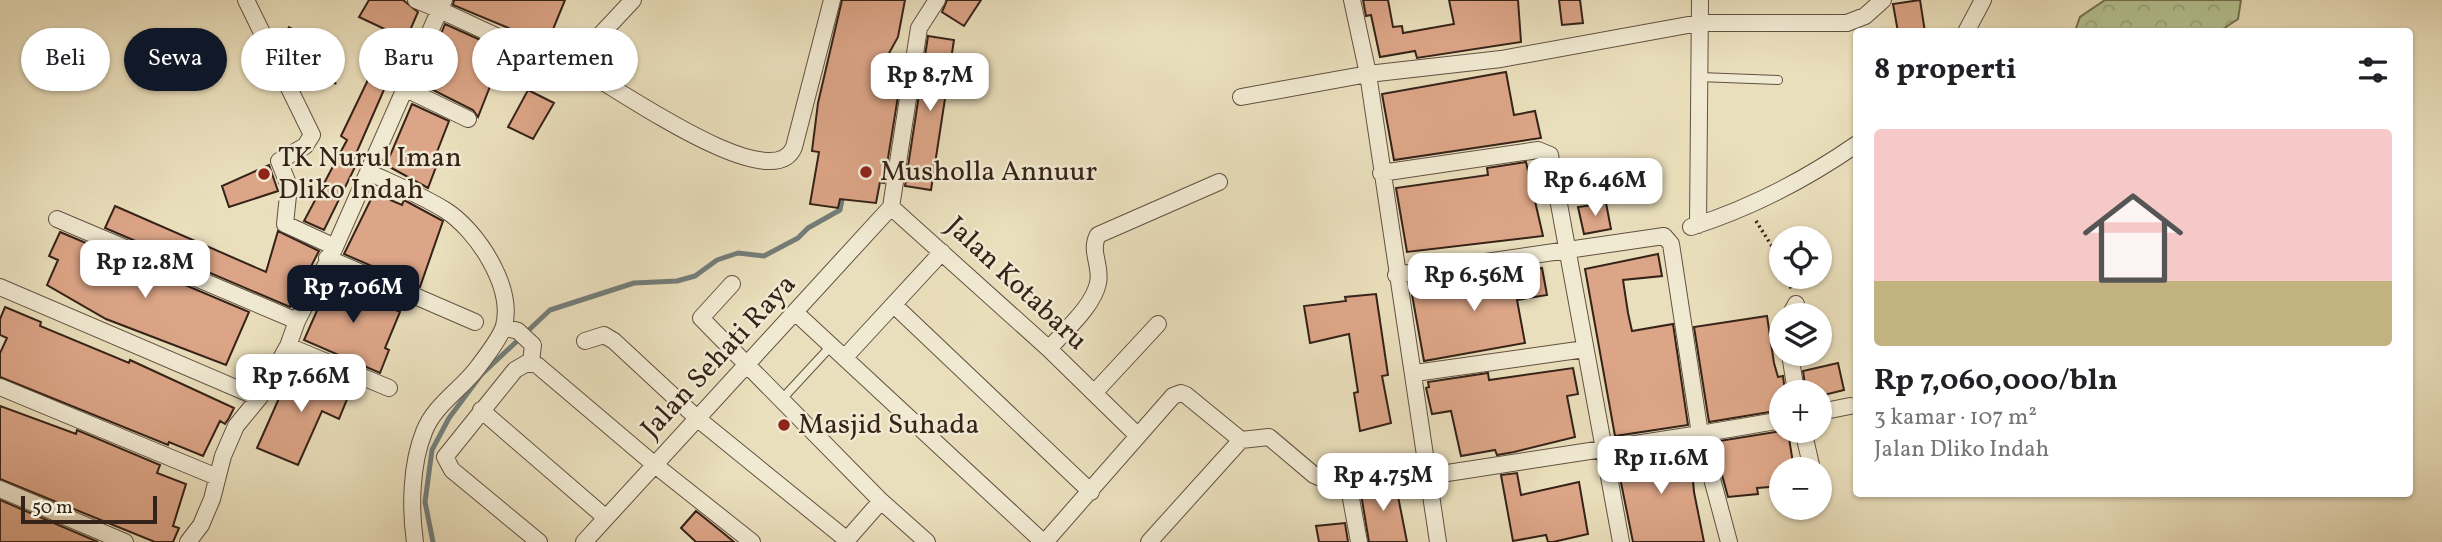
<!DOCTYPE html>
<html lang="id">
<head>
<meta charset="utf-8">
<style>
	body { margin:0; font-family:Vollkorn,serif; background:#f2f2f2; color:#202124; height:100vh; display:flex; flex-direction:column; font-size:26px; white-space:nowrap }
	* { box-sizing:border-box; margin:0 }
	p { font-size:23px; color:#757577 }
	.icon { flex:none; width:38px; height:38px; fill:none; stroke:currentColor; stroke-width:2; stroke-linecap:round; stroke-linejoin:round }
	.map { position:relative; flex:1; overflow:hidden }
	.panel { position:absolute; left:1853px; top:28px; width:560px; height:469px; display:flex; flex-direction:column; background:#fff; border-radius:7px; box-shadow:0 2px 5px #0004 }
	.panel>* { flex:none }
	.top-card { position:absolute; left:21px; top:28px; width:665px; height:63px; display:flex; gap:14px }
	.buttons { position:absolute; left:1769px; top:226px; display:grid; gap:14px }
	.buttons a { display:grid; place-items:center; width:63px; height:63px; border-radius:50%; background:#fff; box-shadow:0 2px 5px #0004; font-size:35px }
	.scale { position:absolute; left:21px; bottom:18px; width:136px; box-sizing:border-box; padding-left:7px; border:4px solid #352218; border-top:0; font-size:19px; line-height:24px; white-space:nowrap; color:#352218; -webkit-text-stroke:5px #f1ead3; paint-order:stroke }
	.price { position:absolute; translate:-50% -60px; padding:0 16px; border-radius:14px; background:#fff; color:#222; font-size:23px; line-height:46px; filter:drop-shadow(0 2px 4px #0008) }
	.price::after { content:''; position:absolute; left:50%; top:42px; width:21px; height:16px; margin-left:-10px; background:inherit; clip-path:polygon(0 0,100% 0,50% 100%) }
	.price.active { background:#111827; color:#fff }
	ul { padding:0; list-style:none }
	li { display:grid; align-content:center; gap:14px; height:371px; padding:0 21px }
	li span { display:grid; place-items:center; height:217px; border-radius:7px; color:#555 }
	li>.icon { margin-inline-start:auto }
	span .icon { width:126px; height:126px; fill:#fffc; stroke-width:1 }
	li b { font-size:30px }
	h2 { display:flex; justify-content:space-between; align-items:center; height:84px; padding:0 21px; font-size:30px }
	.tag { padding:0 24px; border-radius:32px; background:#fff; box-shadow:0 2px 5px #0004; font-size:24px; line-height:63px }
	.tag.active { background:#111827; color:#fff }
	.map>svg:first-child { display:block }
</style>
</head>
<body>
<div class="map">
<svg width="2442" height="542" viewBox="0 0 2442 542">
	<defs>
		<pattern id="forest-crowns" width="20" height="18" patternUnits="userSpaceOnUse" patternTransform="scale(1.75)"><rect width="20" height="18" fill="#b5c292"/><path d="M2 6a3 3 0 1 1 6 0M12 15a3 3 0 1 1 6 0" fill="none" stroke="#9ca67d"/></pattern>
	</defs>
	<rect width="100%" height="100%" fill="#eadfbc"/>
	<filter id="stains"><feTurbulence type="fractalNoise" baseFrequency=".00286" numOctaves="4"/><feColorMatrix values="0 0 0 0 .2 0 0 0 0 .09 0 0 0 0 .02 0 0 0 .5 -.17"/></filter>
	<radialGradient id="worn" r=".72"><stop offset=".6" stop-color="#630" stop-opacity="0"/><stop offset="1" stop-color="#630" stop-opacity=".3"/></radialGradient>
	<!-- forest -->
	<path fill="url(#forest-crowns)" stroke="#757255" stroke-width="2" d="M2105 0H2241L2238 19 2220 31H2075L2080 17Z"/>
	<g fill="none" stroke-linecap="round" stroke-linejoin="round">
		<!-- stream -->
		<path stroke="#737d7a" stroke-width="5" d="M433 542 425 502 432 450 449 418 481 375 550 310 634 283 677 281 695 276 717 260 738 253 764 256 798 238 808 228 840 210 843 195"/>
	</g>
	<!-- building -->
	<path fill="#dca587" stroke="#352218" stroke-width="2" d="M369 0H403L418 12 351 165 355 167 324 230 304 221 347 140 341 136 391 32 359 17Z
		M454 0H565L547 44 453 5Z
		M842 0H905L898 37 877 75 891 83 890 89 899 90 884 183 880 182 876 203 840 199 838 208 810 204 819 152 812 151 818 103Z
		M947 0H981L964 26 942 12Z
		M1363 0H1388L1393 27 1402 26 1403 33 1454 24 1449 0H1518L1521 42 1417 58 1415 51 1380 57 1371 15 1366 16Z
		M1559 0H1580L1583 23 1562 25Z
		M1920 0 1925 32H1898L1893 4Z
		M445 24 516 56 505 85 493 79 478 117 473 110 421 84Z
		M289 27 302 35 300 39 318 49 316 52 336 84 293 60 296 55 280 46 279 43Z
		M928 36 954 40 931 190 905 186Z
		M1506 72 1514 115 1535 111 1541 138 1394 160 1382 94Z
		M528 90 554 103 533 139 508 127Z
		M412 104 449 121 435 157 439 159 428 188 386 165Z
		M1526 162 1543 236 1407 252 1396 188 1488 175 1487 168Z
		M269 165 278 191 229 207 222 186Z
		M374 193 402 205 404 200 443 221 420 287 344 254Z
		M1606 203 1611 229 1584 234 1578 207Z
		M115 206 266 272 278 231 319 251 290 307 105 228Z
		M60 232 249 312 226 365 106 319 47 285 58 260 49 256Z
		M1658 254 1662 276 1623 280 1628 313 1632 331 1673 324 1688 425 1615 436 1585 269Z
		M1542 268 1547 295 1517 300 1525 343 1424 361 1411 289Z
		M334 272 349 279 346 286 400 312 385 348 389 350 380 373 304 340Z
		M1376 294 1388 375 1382 376 1391 423 1360 431 1354 393 1358 392 1349 334 1310 343 1304 306 1346 301 1345 297Z
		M5 307 41 322 40 326 129 363 130 360 234 408 229 418 225 424 220 421 203 456 169 442 168 445 0 377V353L7 338 0 335V319Z
		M1767 316 1774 363 1778 377 1783 376 1785 392H1782V410L1709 422 1694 327Z
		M300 362 316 369 313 376 350 392 339 419 322 411 298 465 257 448 280 396 284 397Z
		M1838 363 1844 390 1820 396V392H1806L1803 371Z
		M1573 368 1578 394 1567 396 1575 437 1514 452 1497 455 1495 450 1461 456 1451 411 1432 414 1426 388 1429 387 1428 382 1488 373 1489 380Z
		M0 406 76 434 77 430 160 465 157 473 186 484 173 526 179 528 173 542H155L0 479Z
		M1782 431V434L1788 432 1794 469H1782V486L1757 488 1758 494 1728 497 1713 442Z
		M1690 446 1694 492 1704 542H1633L1616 458Z
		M1517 473 1521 495 1579 482 1588 534 1553 542H1548L1546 535 1513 541 1501 475Z
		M1395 481 1407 542H1369L1360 488Z
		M0 500 98 542H0Z
		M696 511 722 532 734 542H696L681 528Z
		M1345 523 1348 542H1319L1316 526Z"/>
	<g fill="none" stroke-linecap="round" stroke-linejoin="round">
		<!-- lane casing -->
		<g stroke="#625141" stroke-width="10">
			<path id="lane" d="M1699 77 1778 80
				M782 399 832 345"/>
		</g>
		<!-- street casing -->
		<g stroke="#625141" stroke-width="18">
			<path id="street" d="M246 0 312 135 305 146 279 161 289 186 285 224 335 247
				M416 0C449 13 481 30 514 44 533 52 555 56 574 65 605 79 772 202 794 147L832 0
				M937 0 919 28 891 207 1049 349 1137 435
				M1352 0 1368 74 1438 542
				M1966 32 1983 0
				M573 64 633 0
				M406 89 468 119
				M1241 97 1368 74 1501 59 1699 23H1847L1865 16 1883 0
				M368 172C394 184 421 195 445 210 477 230 514 287 504 326 500 339 486 356 478 367 462 389 434 405 424 432 411 464 410 508 415 542
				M1381 173 1538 150 1550 155 1621 542
				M57 219 297 321
				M1698 225 1700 0
				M1691 227C1751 208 1805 180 1857 144
				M327 258 475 322
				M1396 275 1664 236 1671 244 1700 434 1782 420
				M732 284 701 318 881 501
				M0 287 259 398
				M894 305 1091 492
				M796 313 1043 542
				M1790 315 1796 304
				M504 327 518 331 533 345 531 362
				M585 341 604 335 614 341 698 419 847 540
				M288 346 389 388
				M1049 349C1064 331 1093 307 1098 283 1102 266 1089 251 1098 235L1219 182
				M1790 354 1796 392
				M846 356 942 252
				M1415 373 1585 349
				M0 387 217 477
				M1094 393 1158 324
				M481 410 606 518
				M1820 412 1850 406
				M1803 430 1812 469
				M1428 476 1700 434 1729 542
				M1347 477 1359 542
				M0 489 125 542
				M188 542 201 525 212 499 223 456 236 426 259 398 288 346 297 321 335 247 444 0
				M539 542 452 470 445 457 515 370 527 363 537 365 655 465 752 542
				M584 542 891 207
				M845 542 881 501 927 542
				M1045 542 1173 396 1181 393 1186 395 1241 440
				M1149 542 1241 440 1269 437 1314 475 1330 482 1425 462"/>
		</g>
		<!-- path -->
		<path stroke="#352218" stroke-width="3.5" stroke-dasharray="2 3.5" stroke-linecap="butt" d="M1756 221 1782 262
			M1787 276 1792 291"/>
		<!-- lane -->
		<use href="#lane" stroke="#f1ead3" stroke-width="8"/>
		<!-- street -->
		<use href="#street" stroke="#f1ead3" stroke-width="16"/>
	</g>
	<!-- markers -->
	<g fill="#8f2418" stroke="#f1ead3" stroke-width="2.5">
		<circle cx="866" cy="172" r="7"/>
		<circle cx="264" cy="174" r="7"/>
		<circle cx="784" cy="425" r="7"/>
	</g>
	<g text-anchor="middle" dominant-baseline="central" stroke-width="5" stroke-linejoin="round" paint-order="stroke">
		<!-- poi labels -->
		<g font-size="28" fill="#352218" stroke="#f1ead3" text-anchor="start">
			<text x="278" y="158">TK Nurul Iman<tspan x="278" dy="32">Dliko Indah</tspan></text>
			<text x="880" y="172">Musholla Annuur</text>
			<text x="798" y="425">Masjid Suhada</text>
		</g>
		<!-- street labels -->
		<g font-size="28" fill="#352218" stroke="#f1ead3">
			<text transform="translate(1016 284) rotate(43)">Jalan Kotabaru</text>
			<text transform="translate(719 357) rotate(-47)">Jalan Sehati Raya</text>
		</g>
	</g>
	<rect width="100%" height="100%" filter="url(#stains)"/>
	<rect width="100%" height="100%" fill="url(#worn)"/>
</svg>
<div class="buttons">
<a><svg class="icon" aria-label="locate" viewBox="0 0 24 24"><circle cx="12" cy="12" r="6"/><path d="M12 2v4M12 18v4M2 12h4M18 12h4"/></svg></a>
<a><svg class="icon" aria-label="layers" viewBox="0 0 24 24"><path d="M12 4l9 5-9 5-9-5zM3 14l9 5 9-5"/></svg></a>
<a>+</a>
<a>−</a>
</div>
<div class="scale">50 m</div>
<b class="price" style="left:930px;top:113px">Rp 8.7M</b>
<b class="price" style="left:1595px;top:218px">Rp 6.46M</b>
<b class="price" style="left:145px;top:300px">Rp 12.8M</b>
<b class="price" style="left:1474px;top:313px">Rp 6.56M</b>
<b class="price active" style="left:353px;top:325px">Rp 7.06M</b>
<b class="price" style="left:301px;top:414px">Rp 7.66M</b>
<b class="price" style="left:1661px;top:496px">Rp 11.6M</b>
<b class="price" style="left:1383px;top:513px">Rp 4.75M</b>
<div class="top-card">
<a class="tag">Beli</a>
<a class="tag active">Sewa</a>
<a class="tag">Filter</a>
<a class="tag">Baru</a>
<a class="tag">Apartemen</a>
</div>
<section class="panel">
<h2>8 properti<svg class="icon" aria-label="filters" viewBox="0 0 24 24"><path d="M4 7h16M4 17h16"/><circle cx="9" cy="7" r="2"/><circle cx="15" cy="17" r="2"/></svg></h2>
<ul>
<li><span style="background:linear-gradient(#f6c9c9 70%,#c2b280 0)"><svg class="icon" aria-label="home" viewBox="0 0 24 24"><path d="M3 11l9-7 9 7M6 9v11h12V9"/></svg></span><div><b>Rp 7,060,000/bln</b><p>3 kamar · 107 m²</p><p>Jalan Dliko Indah</p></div></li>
</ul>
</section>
</div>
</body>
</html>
